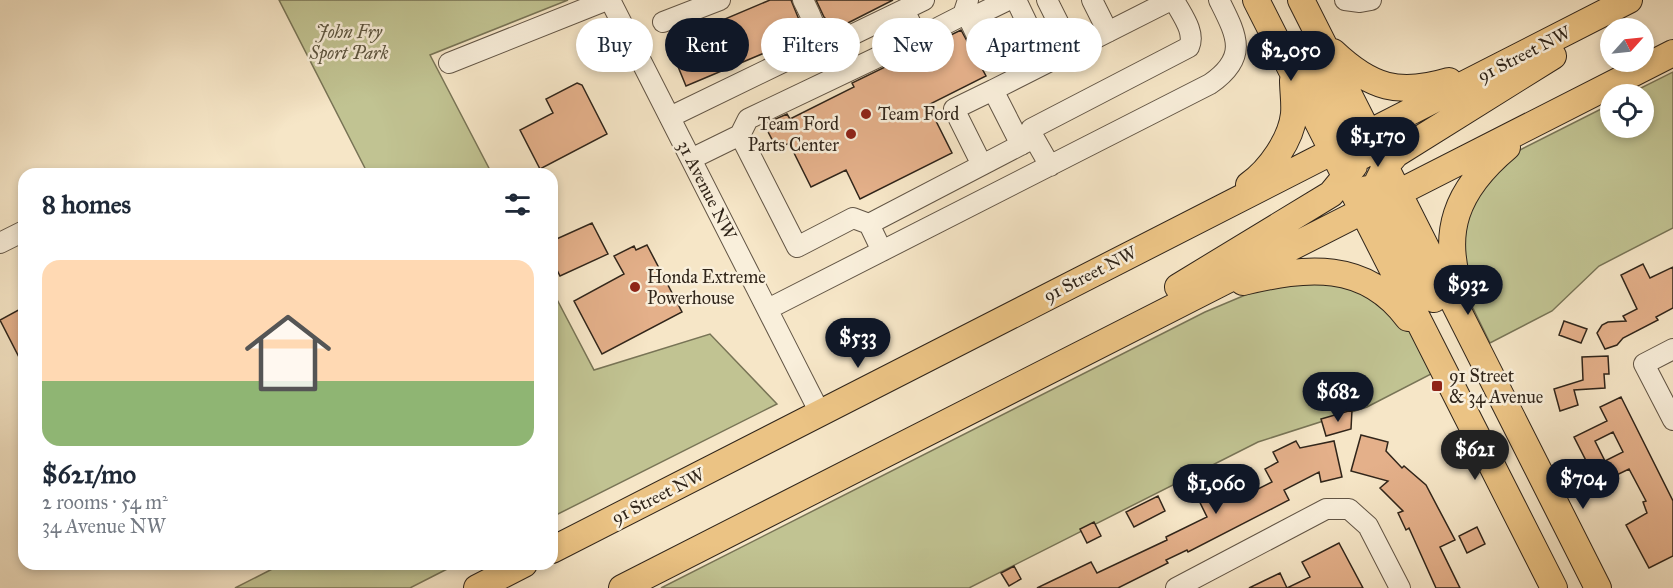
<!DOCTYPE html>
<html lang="en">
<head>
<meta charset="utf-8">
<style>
	body { margin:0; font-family:"IM FELL Great Primer",serif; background:#f2f2f3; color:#1f2937; height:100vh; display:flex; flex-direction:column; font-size:22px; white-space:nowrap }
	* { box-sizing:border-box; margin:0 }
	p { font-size:20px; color:#747a83 }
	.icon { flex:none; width:33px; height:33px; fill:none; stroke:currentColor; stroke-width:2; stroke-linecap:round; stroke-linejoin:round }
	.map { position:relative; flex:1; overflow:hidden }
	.side { position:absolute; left:18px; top:168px; width:540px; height:402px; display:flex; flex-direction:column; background:#fff; border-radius:18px; box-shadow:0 3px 9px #0003 }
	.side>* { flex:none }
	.top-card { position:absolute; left:576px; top:18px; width:570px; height:54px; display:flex; gap:12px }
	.needle { width:39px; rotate:63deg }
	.controls { position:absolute; left:1600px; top:18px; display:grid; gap:12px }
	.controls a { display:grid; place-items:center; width:54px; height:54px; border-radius:50%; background:#fff; box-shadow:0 3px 9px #0003; font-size:30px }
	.price { position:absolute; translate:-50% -51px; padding:0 14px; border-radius:21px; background:#111827; color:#fff; font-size:20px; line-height:39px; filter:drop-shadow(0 2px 3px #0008) }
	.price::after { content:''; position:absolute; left:50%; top:36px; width:18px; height:14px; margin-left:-9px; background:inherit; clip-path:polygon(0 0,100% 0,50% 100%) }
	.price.on { background:#222; color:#fff }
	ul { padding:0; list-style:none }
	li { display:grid; align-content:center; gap:12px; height:318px; padding:0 24px }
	li span { display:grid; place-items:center; height:186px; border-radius:18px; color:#555 }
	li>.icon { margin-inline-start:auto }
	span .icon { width:108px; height:108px; fill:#fffc; stroke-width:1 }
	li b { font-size:26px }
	h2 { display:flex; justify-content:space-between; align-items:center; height:72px; padding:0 24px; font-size:26px }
	.pill { padding:0 21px; border-radius:27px; background:#fff; box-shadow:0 3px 9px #0003; font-size:21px; line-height:54px }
	.pill.on { background:#111827; color:#fff }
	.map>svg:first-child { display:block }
</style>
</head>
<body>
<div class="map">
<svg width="1673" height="588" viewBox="0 0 1673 588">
	<rect width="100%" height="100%" fill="#f6e6c7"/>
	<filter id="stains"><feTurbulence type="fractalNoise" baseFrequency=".00333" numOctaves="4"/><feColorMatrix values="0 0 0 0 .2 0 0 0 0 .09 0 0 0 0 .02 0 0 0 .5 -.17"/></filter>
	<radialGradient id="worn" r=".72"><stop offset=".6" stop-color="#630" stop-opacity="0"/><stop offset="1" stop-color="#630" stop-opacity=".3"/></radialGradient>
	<!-- green -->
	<path fill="#c1c392" stroke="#787456" stroke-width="1.5" d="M279 0H568L430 55 492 174H368Z
		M1673 72V228L1599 266 1552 311 1490 343 1467 296 1461 218 1512 154 1611 104V128H1644V94H1629Z
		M1345 282 1404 321 1435 372 1367 407 1258 442 969 588H661L1205 312 1269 285Z
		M552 290 594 370 710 334 777 404 552 517Z
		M282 564H457L410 588H235Z"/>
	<!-- building -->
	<path fill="#e4b08a" stroke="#30251a" stroke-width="1.5" fill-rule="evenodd" d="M770 0H791L802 27 800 38 686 86 667 40 684 33 685 36Z
		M816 0H893L836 29 824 17Z
		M961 30 986 76 928 105 952 153 860 199 846 170 811 187 789 143 777 149 764 124 787 114 790 119 854 87 852 83Z
		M577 83 582 85 607 134 540 169 520 130 553 113 546 99Z
		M592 223 608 254 560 276 552 260V241Z
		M647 245 682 312 602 354 574 301 624 274 614 256 634 246 636 250Z
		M1643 264 1650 278 1673 267V308L1656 317 1658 320 1623 338 1617 345 1605 349 1597 333 1602 325 1608 322 1626 321 1623 316 1637 309 1621 275Z
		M24 307V367L0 320Z
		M1564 321 1587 329 1581 343 1559 335Z
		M1608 356 1609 374H1604L1605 388 1574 390 1578 405 1560 411 1554 389 1583 380 1582 357Z
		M1621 397 1673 501V556L1649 568 1626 525 1647 513 1643 502 1646 501 1629 469 1598 484 1574 437 1607 421 1600 407ZM1613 432 1623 452 1605 461 1595 441Z
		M1352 410 1351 429 1326 436 1321 419Z
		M1361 435 1388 442 1386 451 1402 468 1404 466 1426 485 1455 540 1440 547 1460 588H1436L1409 528 1406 530 1398 513 1403 511 1380 488 1388 481 1351 471Z
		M1296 441 1300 448 1334 441 1342 477 1321 482 1319 472 1284 490 1289 500 1188 552 1187 550 1166 560 1168 563 1118 588H1037L1091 562 1097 573 1167 540 1166 537 1207 517 1190 482 1204 475 1209 483 1226 474 1236 493 1247 488 1250 493 1272 482 1265 469 1278 462 1273 452Z
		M1158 496 1165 511 1134 527 1126 512Z
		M1094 522 1101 536 1087 543 1080 529Z
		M1477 527 1485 544 1467 553 1459 536Z
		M1339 543 1363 588H1249L1280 573 1287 588 1310 577 1302 562Z
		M1014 566 1021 579 1009 586 1001 573Z"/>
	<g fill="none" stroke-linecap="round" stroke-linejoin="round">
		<!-- minor casing -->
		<g stroke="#625545" stroke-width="22">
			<path id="minor" d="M610 0 820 413
				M1047 0 1072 50
				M1092 0 1108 32
				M1345 0 1360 2 1371 0
				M963 15 969 19 985 53 1030 29 1016 0
				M969 19 1008 0
				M663 22 720 0
				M816 26 824 32 831 45 924 0
				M918 38 963 15 968 0
				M449 63 607 0
				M993 90 1171 0
				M670 117 808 50C820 28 813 21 803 0
				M740 135 748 119 918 38 904 10
				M1034 138 1031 129 1189 47C1196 32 1181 14 1174 0
				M691 159 740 135 797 247 853 218 869 224 882 251
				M982 165 954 109 993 90 1021 145
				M869 224 1034 138 1050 166
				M0 243 24 231
				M768 309 1210 84C1249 57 1237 36 1219 0
				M1673 349 1644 364 1673 420
				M1176 588 1326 509H1349L1368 526 1400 588"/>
		</g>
		<!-- major casing -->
		<g stroke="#30251a" stroke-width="28">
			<path id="major" d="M1256 0 1554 588
				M1301 0 1598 588
				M1333 52C1371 88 1399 96 1449 81
				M1305 62 1362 156
				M1378 181 1385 167 1396 154 1553 56
				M1249 185C1270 170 1291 140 1294 114 1295 103 1293 91 1293 80
				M1367 189 1391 220 1434 299
				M1243 282C1306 267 1365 260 1408 318
				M1178 287 1331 194 1354 166
				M1463 297C1438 233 1457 189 1507 147
				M552 550 1629 0
				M477 588 524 564
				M622 588 1673 53"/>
		</g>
		<!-- minor -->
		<use href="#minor" stroke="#f9efdb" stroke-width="20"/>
		<!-- major -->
		<use href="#major" stroke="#ebc384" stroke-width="26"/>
	</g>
	<!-- markers -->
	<g fill="#8f2418" stroke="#f9efdb" stroke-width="2">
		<circle cx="866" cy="114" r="6"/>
		<circle cx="851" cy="134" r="6"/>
		<circle cx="635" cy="287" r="6"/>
		<rect x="1431" y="380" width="12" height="12" rx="3"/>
	</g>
	<g text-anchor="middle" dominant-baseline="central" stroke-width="5" stroke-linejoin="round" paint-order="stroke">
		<!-- park labels -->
		<g font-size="18" font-style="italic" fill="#5c543e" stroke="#f9efdb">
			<text x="349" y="32">John Fry<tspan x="349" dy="21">Sport Park</tspan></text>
		</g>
		<!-- street labels -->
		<g font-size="18" fill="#30251a" stroke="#f9efdb">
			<text transform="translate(1524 54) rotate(-27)">91 Street NW</text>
			<text transform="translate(707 190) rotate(63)">31 Avenue NW</text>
			<text transform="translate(1090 274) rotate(-27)">91 Street NW</text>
			<text transform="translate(658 496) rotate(-27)">91 Street NW</text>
		</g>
		<!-- poi labels -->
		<g font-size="18" fill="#30251a" stroke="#f9efdb" text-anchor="start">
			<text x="878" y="114">Team Ford</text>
			<text x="839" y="124" text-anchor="end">Team Ford<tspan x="839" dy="21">Parts Center</tspan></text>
			<text x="647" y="277">Honda Extreme<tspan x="647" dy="21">Powerhouse</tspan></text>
			<text x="1449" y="376">91 Street<tspan x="1449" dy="21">&amp; 34 Avenue</tspan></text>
		</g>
	</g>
	<rect width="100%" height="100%" filter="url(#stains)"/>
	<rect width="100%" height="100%" fill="url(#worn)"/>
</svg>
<div class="controls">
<a><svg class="needle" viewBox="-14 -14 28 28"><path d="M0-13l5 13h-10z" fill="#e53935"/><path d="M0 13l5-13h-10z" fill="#747a83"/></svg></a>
<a><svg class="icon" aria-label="locate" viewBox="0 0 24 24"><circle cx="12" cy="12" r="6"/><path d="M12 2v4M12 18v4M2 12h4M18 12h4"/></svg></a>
</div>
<b class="price" style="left:1291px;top:82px">$2,050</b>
<b class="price" style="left:1378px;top:168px">$1,170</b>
<b class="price" style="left:1468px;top:316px">$932</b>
<b class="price" style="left:858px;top:369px">$533</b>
<b class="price" style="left:1338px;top:423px">$682</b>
<b class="price on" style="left:1475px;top:481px">$621</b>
<b class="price" style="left:1583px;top:510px">$704</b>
<b class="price" style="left:1216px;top:515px">$1,060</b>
<div class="top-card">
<a class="pill">Buy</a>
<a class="pill on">Rent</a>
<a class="pill">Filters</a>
<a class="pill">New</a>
<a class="pill">Apartment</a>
</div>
<section class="side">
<h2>8 homes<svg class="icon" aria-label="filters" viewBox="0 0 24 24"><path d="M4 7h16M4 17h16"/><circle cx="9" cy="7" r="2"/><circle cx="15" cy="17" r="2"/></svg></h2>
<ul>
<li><span style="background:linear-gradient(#ffd9b3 65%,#8fb573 0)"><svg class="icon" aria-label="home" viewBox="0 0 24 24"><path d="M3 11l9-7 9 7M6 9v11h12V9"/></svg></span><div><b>$621/mo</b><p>2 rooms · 54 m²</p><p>34 Avenue NW</p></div></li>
</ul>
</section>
</div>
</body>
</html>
